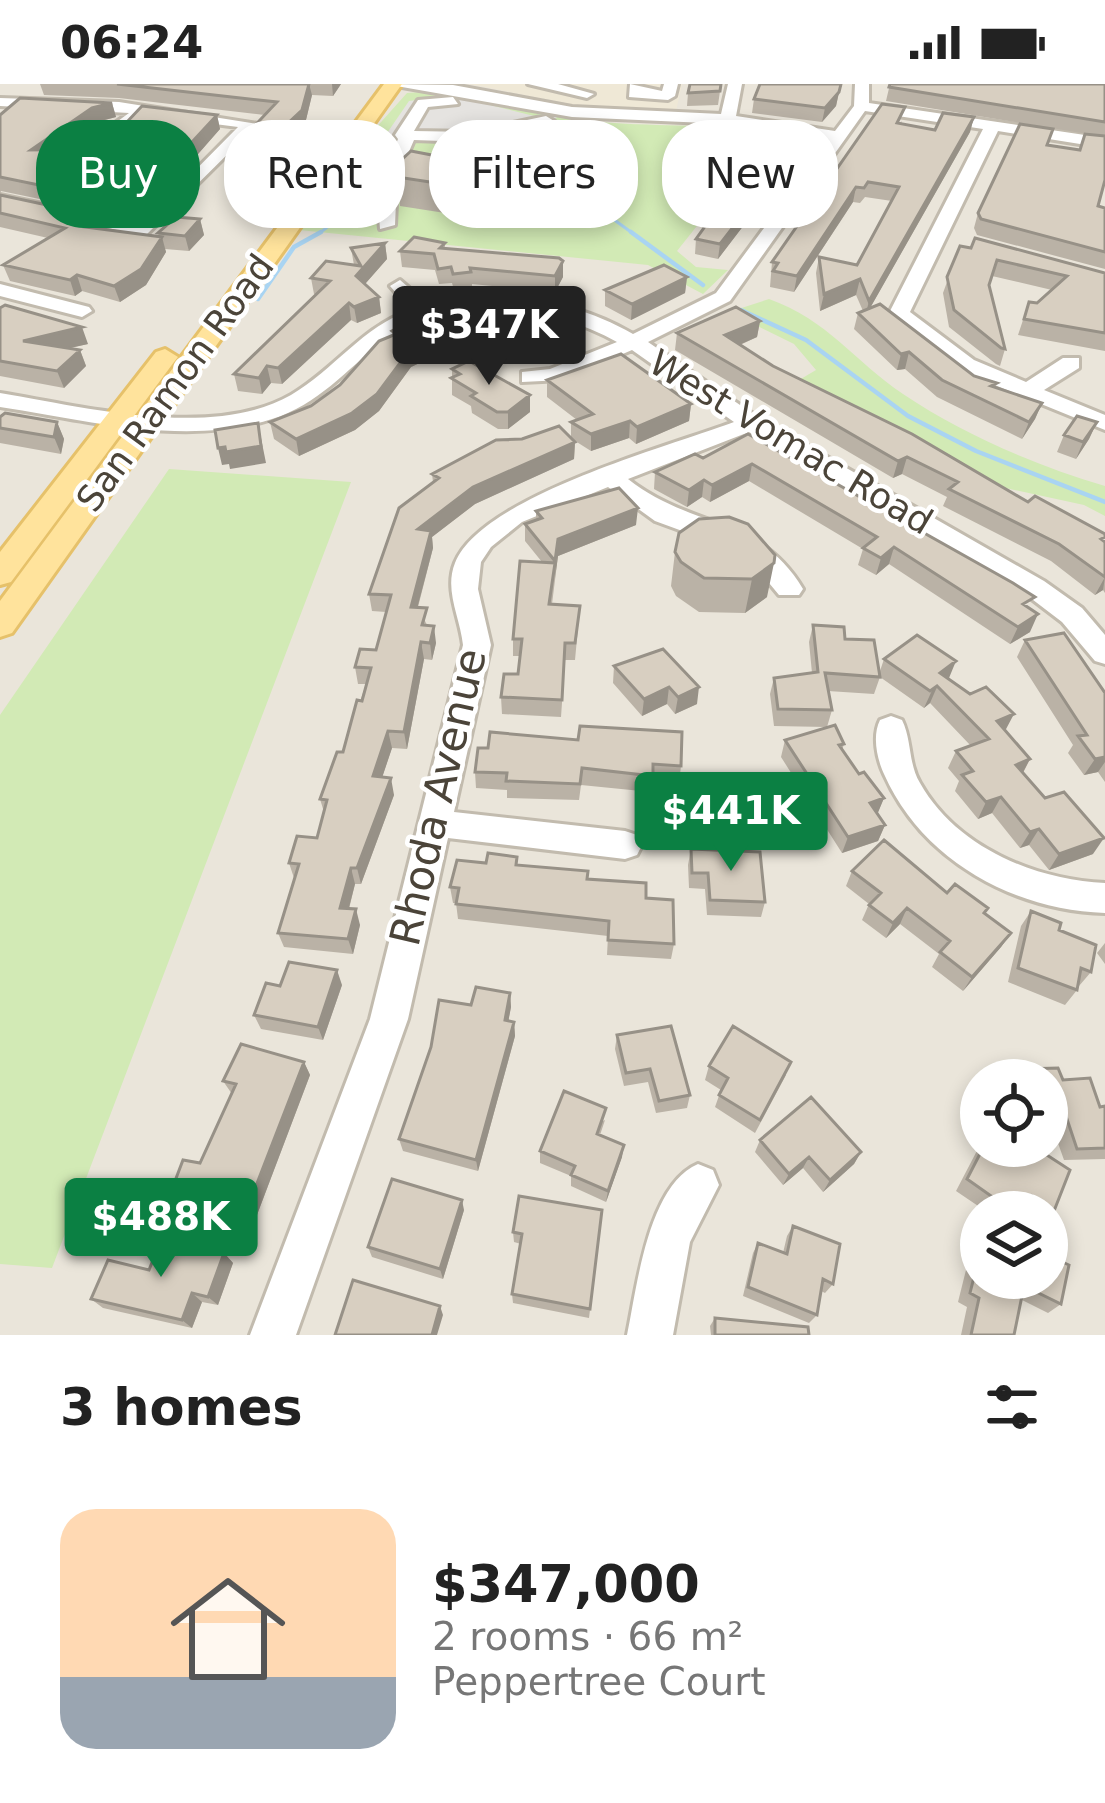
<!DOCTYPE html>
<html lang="en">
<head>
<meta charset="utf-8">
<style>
	body { margin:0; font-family:"DejaVu Sans",sans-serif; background:#f2f2f2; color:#222; height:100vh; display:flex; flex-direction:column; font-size:45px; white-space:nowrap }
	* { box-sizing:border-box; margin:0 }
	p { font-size:39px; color:#767676 }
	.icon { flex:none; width:66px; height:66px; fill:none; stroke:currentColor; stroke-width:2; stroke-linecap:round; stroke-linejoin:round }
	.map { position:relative; height:1251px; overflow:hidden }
	.sheet { display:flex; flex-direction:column; background:#fff; flex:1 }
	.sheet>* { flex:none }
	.banner { position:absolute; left:36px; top:36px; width:1035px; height:108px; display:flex; gap:24px }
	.tools { position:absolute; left:960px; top:975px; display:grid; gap:24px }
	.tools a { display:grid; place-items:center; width:108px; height:108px; border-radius:50%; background:#fff; box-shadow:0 6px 18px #0003; font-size:60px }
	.price { position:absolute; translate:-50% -102px; padding:0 27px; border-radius:12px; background:#0b8043; color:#fff; font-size:39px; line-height:78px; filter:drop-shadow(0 3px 6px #0008) }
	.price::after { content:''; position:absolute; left:50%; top:72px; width:36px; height:27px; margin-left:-18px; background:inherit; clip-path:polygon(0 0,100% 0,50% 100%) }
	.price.on { background:#222; color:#fff }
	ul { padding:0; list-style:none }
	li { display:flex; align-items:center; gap:36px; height:300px; padding:0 60px }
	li+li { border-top:3px solid #e0e0e0 }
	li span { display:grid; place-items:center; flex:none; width:336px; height:240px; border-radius:36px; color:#555 }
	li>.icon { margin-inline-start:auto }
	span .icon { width:144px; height:144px; fill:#fffc; stroke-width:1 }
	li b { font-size:51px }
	h2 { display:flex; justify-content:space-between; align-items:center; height:144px; padding:0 60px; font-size:51px }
	.tag { padding:0 42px; border-radius:48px; background:#fff; box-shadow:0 6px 18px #0003; font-size:42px; line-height:108px }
	.tag.on { background:#0b8043; color:#fff }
	.status { display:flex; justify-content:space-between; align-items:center; height:84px; padding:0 60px; background:#fff; direction:ltr }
	.status svg { height:33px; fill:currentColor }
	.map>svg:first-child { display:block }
</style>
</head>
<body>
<div class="status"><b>06:24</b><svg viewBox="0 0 49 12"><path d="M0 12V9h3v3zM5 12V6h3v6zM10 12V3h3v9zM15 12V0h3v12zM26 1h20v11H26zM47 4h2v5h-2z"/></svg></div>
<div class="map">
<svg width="1105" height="1251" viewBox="0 0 1105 1251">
	<rect width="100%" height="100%" fill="#f6f3ec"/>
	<!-- residential -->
	<path fill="#eae5da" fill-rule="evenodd" d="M0 0H1105V1251H0ZM981 996H1047V1062H981ZM981 1128H1047V1194H981Z"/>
	<!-- education -->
	<path fill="#efe8d6" d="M469 0H682L676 27 575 21Z"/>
	<!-- green -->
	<path fill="#d2eab5" d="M407 9C468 2 533 30 593 37 652 44 710 38 771 49L677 167 696 183 728 186 703 210 648 181 299 146 357 65Z
		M769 215C828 236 854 277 903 310 962 350 1037 382 1105 402V432L1084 421 996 402 794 299 816 286 794 260 729 228Z
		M169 385 351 398 52 1184 0 1180V631Z"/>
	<!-- parking -->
	<path fill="#e5e3e0" d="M433 14 470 16 534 32H559L527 52 489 59 451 61 385 52 409 17Z"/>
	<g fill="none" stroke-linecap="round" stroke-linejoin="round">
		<!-- stream-far1 -->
		<path stroke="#a9d4f2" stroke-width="3" d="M526 101 598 124 635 151
			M316 151C345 136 352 98 383 83"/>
		<!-- stream -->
		<path stroke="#a9d4f2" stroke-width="4.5" d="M631 148 703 201
			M258 215 294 163 321 148
			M741 226 806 256 908 332 976 367 1105 418"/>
		<!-- minor casing -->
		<g stroke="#c2bbae" stroke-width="6">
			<path id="minor" d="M385 0 453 1 572 23 721 30 728 0H742L736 32 835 47 854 22 855 0H869V19L1105 54V64L998 47 910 228 974 276 1026 298 1063 274H1079V284L1044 306 1105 331V346L958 286 889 229 983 45 865 27 730 217 648 258 759 334 1044 497 1082 524 1105 551V580L1095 577 1062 538 1024 509 749 348 628 395C693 446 759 431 803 505L799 511H779L745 470 655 437 608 403 522 438 491 463 481 478 478 505 491 561 454 728 625 747 637 751 642 761 637 771 625 775 448 754 408 935 296 1251H250L370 935 463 561C460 533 444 506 455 479 481 413 667 363 734 338L632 266 562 296 522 298V288L550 285 617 258C548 219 449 207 383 257 346 286 318 321 272 335 186 363 86 336 0 323V309C84 323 213 356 291 311 334 286 363 242 411 226L390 202 400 196 429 221C500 207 569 213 633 250L716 209 829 56 728 40 572 33Z
				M528 0H558L594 10 587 14Z
				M630 0 662 7 664 0H678L675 12 668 16 629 13Z
				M453 13 458 20 428 23 414 47 471 48 546 32 554 37 471 58 414 56 397 95 395 141 380 145 377 108 398 55 395 51 418 16Z
				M0 14 119 18 258 40 145 152 0 121V111L141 141 238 43 145 31 88 71 82 69V63L129 29 0 22Z
				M0 200 89 223 92 227 82 233 0 212Z
				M891 632 902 636C912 656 908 679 920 699 956 763 1035 796 1105 799V829C1013 826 922 776 884 690 877 675 872 652 880 636Z
				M698 1080 713 1086 719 1101 690 1158 673 1251H627C637 1203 648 1101 698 1080Z"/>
		</g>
		<!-- major casing -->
		<g stroke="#e6c16a" stroke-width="6">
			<path id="major" d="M384 0H402L12 549 0 553V517Z
				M165 265 178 273 174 278 11 498 0 501V468L156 268Z"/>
		</g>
		<!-- minor -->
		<use href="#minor" fill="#fff" fill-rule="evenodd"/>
		<!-- major -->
		<use href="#major" fill="#ffe39c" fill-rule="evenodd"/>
	</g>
	<!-- wall -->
	<path fill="#bab2a6" d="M40 0H341L333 12 312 11 305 40 274 69 247 67 244 53 265 31 119 14 44 11Z
		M721 0 718 21 687 22 688 9Z
		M841 0 836 22 822 38 752 29 754 15Z
		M890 0H1105V96L1098 122 1105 124V185L977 151 974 144 978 129 1048 61 1079 66 1088 50 886 17Z
		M112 19 116 33 97 38 57 65 111 80 97 101 142 109 147 124 131 134 1 107 0 110V31Z
		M217 31 220 45 184 86 163 85 161 77 113 72 109 57Z
		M974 33 970 48 870 224 974 292 997 299 995 304 1042 319 1035 335 1022 355 937 313 905 285 897 286 854 245 858 229 863 227 856 211 820 227 816 189 819 173 857 181 892 117 865 113 860 119 853 118 794 208 770 203 772 178 902 37 901 40 935 46Z
		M808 57 718 175 695 170 696 155Z
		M411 67 530 120 517 136 503 138 400 122 397 93Z
		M0 111 107 146 159 153 158 149 200 135 204 151 189 167 165 165 166 168 146 201 120 218 82 207 75 212 10 197 3 181 48 154 0 143Z
		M385 159 387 175 365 200 379 213 381 229 357 239 351 236 282 300 271 299 262 310 238 307 234 290 316 210H314L311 194 354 181 351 164Z
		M445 159V165L563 177V193L555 208 472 200V204L454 206 452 199 439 200 435 186 402 183 400 167Z
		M960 162 1105 189V267L1018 251 1029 218 1037 219 1052 206 992 192 989 201 1005 265 1000 282 996 280 949 243 943 209Z
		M687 193 685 209 631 236 605 222V206Z
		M0 224 88 260 69 264 80 266 86 282 64 304 0 292Z
		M760 237 757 253 740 261 773 282 1105 458V509L1103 506 1095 511 1051 477 943 422 947 413 902 390 893 394 675 266 677 249Z
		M469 239 470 255 411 283 379 327 355 346 299 372 274 355 270 338 311 322 340 301 393 251 392 247Z
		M562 242 544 273 512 268 511 251Z
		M452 285 530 311V328L508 345H498L472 329 471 322 452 311Z
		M547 296 691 320 689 337 636 360 629 354 591 367 572 355 575 358 574 375 475 420 432 453 433 464 418 523 436 559 432 576 424 575 407 665 392 664 382 693 394 711 361 800H355L349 825 360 841 353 870 284 863 278 849 294 794 289 779 317 754 324 728 320 715 343 668 366 600H358L355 583 376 566 386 528 372 527 369 510 433 398 432 390 571 354V338L577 336 547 313Z
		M0 333 57 338 64 355 61 370 0 359Z
		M1097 338 1089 355 1076 375 1057 368 1064 351Z
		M748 350 1029 525 1030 548 1010 560 889 480 876 491 858 481 863 465 749 397 710 418 702 413 687 423 654 405 655 388 703 374Z
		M536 427 636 441 558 472 552 520 580 522 575 576H565L561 633 502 630 501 613 518 590 520 572H513V555L542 478 525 457V440L536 436Z
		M699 435 767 513 745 529 699 528 676 512 671 502 675 468Z
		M813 541 845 555 879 590 884 575 949 594 948 595 1005 646 1030 675 1023 689 1093 770 1049 786 1029 761 1020 764 992 729 978 735 955 707 959 697 948 684 956 667 971 662 930 619 924 624 880 593 874 610 828 607 832 626 827 643 774 642 770 610 774 594 812 589 809 558Z
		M1025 556 1105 609V698L1098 688 1084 691 1068 669 1073 661 1017 573Z
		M663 565 697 620 675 630 667 620 642 632 613 599 614 582Z
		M785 656 844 660 842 666 859 690 884 714 877 730 885 741 878 757 842 769 781 673Z
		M478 664 681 682 679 699 652 696 651 708 581 701 579 716 507 714V706L476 704 475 688Z
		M684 713 749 736 745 752H684L681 730Z
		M691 765 765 818 761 833 707 831 705 805 689 804 688 781Z
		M518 781 587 795 646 814 674 860 671 875 607 871 608 852 458 835 456 819H453L450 803Z
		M852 787 947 809 985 830 1011 849 1001 863 963 907 932 883 939 870 900 840 886 854 862 836 869 820 846 802Z
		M1031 827 1091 888 1079 902H1077V906L1065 921 1008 898 1021 842Z
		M1105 859V880L1097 869Z
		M342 901 323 956 261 945 254 931Z
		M510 909 511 923 508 937 514 938 515 952 478 1087 403 1067 399 1055 471 921Z
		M617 951 690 1011 687 1024 656 1029 648 998 624 1002 615 965Z
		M304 978 310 991 252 1144 177 1128 167 1118 200 1079 232 1010 223 997Z
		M709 982 786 991 755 1049 715 1023 721 1006 705 996Z
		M1024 985 1063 996 1100 1023 1105 1022V1075L1064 1076 1053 1045H1047V996H1014Z
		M605 1036 600 1051 622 1073 606 1118 571 1102V1092L540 1079V1067Z
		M760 1056 861 1068 854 1080 823 1108 803 1084 783 1101 755 1068Z
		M981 1059V1062H1033L1054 1127 1047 1133V1128H987L956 1107Z
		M464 1126 443 1195 372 1173 368 1163Z
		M602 1126 589 1234 513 1219 512 1210 521 1160 514 1158 513 1148Z
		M793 1142 833 1200 825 1209 821 1207 817 1231 809 1239 743 1212 753 1169 758 1159 783 1169 787 1152Z
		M224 1169 233 1179 218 1221 202 1218 192 1244 103 1224 91 1215 149 1186Z
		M979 1173 981 1194H1047L1061 1220 1048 1229 1022 1216 1014 1251H961L967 1223 958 1218 967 1182Z
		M715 1234 809 1251H711L710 1242Z"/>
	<!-- shaded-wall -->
	<path fill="#979187" d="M309 0 312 11 305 40 274 69 271 55Z
		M332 0H341L333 12Z
		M839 8 836 22 822 38 825 24Z
		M112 19 116 33 97 38 36 80 31 66 92 24Z
		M217 31 220 45 184 86 180 71Z
		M974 33 970 48 865 233 869 217Z
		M811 43 808 57 718 175 720 160Z
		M106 65 111 80 91 112 84 99Z
		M530 90V120L517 136 503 138 502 109Z
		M856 103 853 118 794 208 797 192Z
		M142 109 147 124 131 134 126 119Z
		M103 133 108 149 86 143Z
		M200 135 204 151 189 167 185 152Z
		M162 153 166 168 146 201 120 218 114 202Z
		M385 159 387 175 358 208 356 192Z
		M563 177V193L555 208V192Z
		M77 191 82 207 75 212 70 196Z
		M687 193 685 209 631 236 632 220Z
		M860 195 856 211 820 227 824 210Z
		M379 213 381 229 357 239 354 223Z
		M349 219 351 236 282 300 278 284Z
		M562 226V242L544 273V256Z
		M760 237 757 253 723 268 725 251Z
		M469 239 470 255 411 283 379 327 355 346 299 372 296 355 409 267Z
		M82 243 88 260 30 273 23 257Z
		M80 266 86 282 64 304 57 287Z
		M909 268 905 285 897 286 901 270Z
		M267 282 271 299 262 310 259 294Z
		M530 311V328L508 345V328Z
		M1042 319 1035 335 1022 355 1029 338Z
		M691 320 689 337 636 360 637 343Z
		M630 337 629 354 591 367V350Z
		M57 338 64 355 61 370 54 353Z
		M1097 338 1089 355 1076 375 1083 358Z
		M258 339 266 379 230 385 229 380 222 381 218 364Z
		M575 358 574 375 475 420 432 453 433 464 413 540 411 523 418 445 473 403Z
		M907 373 902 390 893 394 898 377Z
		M752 380 749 397 710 418 712 401Z
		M704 396 702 413 687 423 689 406Z
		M638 424 636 441 558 472 555 494 558 455Z
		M894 463 889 480 876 491 881 474Z
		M774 479 767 513 745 529 752 495Z
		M1105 493 1103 506 1095 511Z
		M1038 530 1030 548 1010 560 1018 543Z
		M434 542 436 559 432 576 430 559Z
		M421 558 424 575 407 665 404 648Z
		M956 577 949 594 937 603 930 619 924 624 940 589Z
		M669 603 667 620 642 632 644 615Z
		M699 603 697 620 675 630 678 613Z
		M1014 630 1005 647 997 637Z
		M388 647 392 664 377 709 373 692Z
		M1105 673V678L1098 688 1084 691 1095 675Z
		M1030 675 1021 692 1016 681Z
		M391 694 394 711 361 800 357 784Z
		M1001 713 992 729 978 735 986 718Z
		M884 714 877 731 870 719Z
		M885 741 878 757 842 769 848 753Z
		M1039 745 1029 761 1020 764 1030 748Z
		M1104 754 1093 770 1049 786 1059 770Z
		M351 784 355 800 345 839 340 824Z
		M907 824 900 840 886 854 893 839Z
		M356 825 360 841 353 870 348 855Z
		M1011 849 1001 863 963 907 972 893Z
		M337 886 342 901 323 956 318 943Z
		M510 909 511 923 506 950 505 936Z
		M514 938 515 952 478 1087 476 1076Z
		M304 978 310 991 252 1144 244 1133Z
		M624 1061 622 1073 606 1118 608 1107Z
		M861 1068 854 1080 823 1108 830 1096Z
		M809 1073 803 1084 783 1101 789 1090Z
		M462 1116 464 1126 443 1195 440 1185Z
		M224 1169 233 1179 218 1221 208 1213Z
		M192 1209 202 1218 192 1244 182 1236Z
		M440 1222 443 1231 437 1251H432Z"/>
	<!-- building -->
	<path fill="#d8cfc1" stroke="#979187" stroke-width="3" d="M117 0H309L302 26 271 55 244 53 277 18Z
		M690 0H721L720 7 688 9Z
		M760 0H841L839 8 825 24 754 15Z
		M890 0H1105V38L889 3Z
		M20 14 112 19 92 24 31 66 106 65 84 99 142 109 126 119 0 93V31Z
		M882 20 905 23 897 39 935 46 943 29 974 33 869 217 860 195 824 210 819 173 857 181 899 103 868 98 864 104 856 103 797 192 773 187 778 179 772 178Z
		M142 22 217 31 180 71 159 70 165 63 109 57Z
		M785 39 811 43 720 160 696 155 767 56Z
		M1020 40 1053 45 1047 61 1080 66 1085 50 1105 52V96L1098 122 1105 124V168L981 135 978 129Z
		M411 67 530 90 516 106 502 109 397 93 398 79Z
		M0 111 103 133 86 143 162 153 141 185 114 202 77 191 70 196 3 181 65 144 0 129Z
		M176 133 200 135 185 152 158 149Z
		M414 153 445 159 440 164 559 174 563 177 555 192 470 184 471 188 453 190 451 183 438 185 434 170 400 167Z
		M975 154 1105 189V249L1024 235 1029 218 1037 219 1067 192 997 176 989 201 1005 265 1001 264 954 226 947 193 960 162 971 164Z
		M385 159 356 192 379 213 354 223 349 219 278 284 267 282 259 294 234 290 330 197 311 194 326 177 361 182 351 164Z
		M664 181 687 193 632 220 605 206Z
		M880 220 974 292 997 299 991 302 1042 319 1029 338 942 296 909 268 901 270 858 229Z
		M5 221 82 243 23 257 80 266 57 287 0 277V224Z
		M736 223 760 237 725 251 773 282 912 350 1028 418 1035 412 1105 450V453L1101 455 1105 458V493L1059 460 949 405 958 398 907 373 898 377 677 249Z
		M463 224 469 239 409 267 377 310 352 329 296 355 270 338 311 322 340 301 379 257 396 250 392 247 425 229Z
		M562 226 544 256 511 251Z
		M621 270 691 320 637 343 630 337 591 350 571 338 593 330 547 296Z
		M469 277 530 311 508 328H497L471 312 476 309 451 294 460 290 452 285Z
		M5 329 57 338 54 353 0 344V333Z
		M1077 332 1097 338 1083 358 1064 351Z
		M258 339 261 362 226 368 225 363 218 364 215 346Z
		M559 342 575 358 473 403 418 445 431 447 411 523 427 524 422 541 434 542 430 559 421 558 404 648 388 647 373 692 391 694 357 784H351L340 824 356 825 348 855 278 849 299 780 289 779 297 752 317 754 327 716 320 715 337 668H343L357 616 362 617 371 584 355 583 360 565 376 566 391 511 369 510 399 424 439 394 432 390 496 356 522 355Z
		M748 350 1013 499 1035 513 1023 520 1038 530 1018 543 894 463 881 474 863 464 877 453 752 380 712 401 704 396 689 406 655 388 695 370 703 374Z
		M619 404 638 424 558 455 555 477 525 440 542 434 536 427Z
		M729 433 748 440 775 471 774 479 752 495 704 494 681 478 675 468 679 449 699 435Z
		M520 477 555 479 549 520 580 522 575 559H565L562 616 501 613 504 590H518L522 555H513Z
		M813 541 844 543 845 555 874 556 880 593 825 589 832 626 778 625 774 594 818 588Z
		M1064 549 1105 609V673L1095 675 1078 652 1087 651 1025 556Z
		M917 551 956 577 940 589 970 610 986 603 1014 630 997 637 1030 675 1016 681 1045 714 1064 708 1104 754 1059 770 1039 745 1030 748 1001 713 986 718 962 691 973 687 956 667 989 655 937 602 930 607 884 575Z
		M663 565 699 603 678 613 669 603 644 615 614 582Z
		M835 641 844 660 839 661 859 690 864 688 884 714 870 719 885 741 848 753 785 656Z
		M580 642 682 648 681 682 653 680V692L582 684 580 700 506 697 507 689 475 688 478 664H488L490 648 578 656Z
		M745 712 749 736H686L684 713Z
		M884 756 947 809 955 800 988 824 984 829 1011 849 972 893 940 868 950 857 907 824 893 839 869 821 881 809 852 787Z
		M691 765 760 768 765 818 710 816 708 789H692Z
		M488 769 517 773 516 781 588 787 587 795 646 799V814L673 816 674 860 608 856 609 837 456 820 459 804 450 803 457 776 486 779Z
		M1031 827 1061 839 1059 846 1096 861 1091 888 1081 884 1077 906 1018 884Z
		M289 878 337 886 318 943 254 931 266 899 280 902Z
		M476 903 510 909 505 936 514 938 476 1076 399 1055 431 963 439 916 471 921Z
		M671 942 690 1011 659 1017 650 985 626 989 617 951Z
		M733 942 791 978 760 1036 719 1011 728 994 709 982Z
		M241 960 304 978 244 1133 167 1118 183 1076 200 1079 236 1000 223 997Z
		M1058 984 1063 996 1090 994 1100 1023 1105 1022V1064L1077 1065 1066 1032 1047 1033V996H1028L1024 985Z
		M564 1007 606 1024 597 1050 624 1061 608 1107 571 1091 575 1082 540 1067Z
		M811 1013 861 1068 830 1096 809 1073 789 1090 760 1056Z
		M984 1062H1033L1070 1086 1054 1127 1032 1112 1025 1128H1002L1004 1121 967 1095Z
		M392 1095 462 1116 440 1185 368 1163Z
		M519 1112 602 1126 590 1225 512 1210 522 1150 513 1148Z
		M793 1142 840 1160 833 1200 823 1195 817 1231 748 1203 758 1159 787 1170Z
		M161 1156 224 1169 208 1213 192 1209 182 1236 91 1215 108 1176 149 1186Z
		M1047 1171 1069 1181 1061 1220 1024 1202 1014 1251H971L979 1214 970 1209 979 1173 981 1174V1194H1047Z
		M353 1196 440 1222 432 1251H335Z
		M715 1234 808 1243 809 1251H715Z"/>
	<g text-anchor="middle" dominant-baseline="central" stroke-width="9" stroke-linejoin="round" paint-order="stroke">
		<!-- far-street labels -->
		<g font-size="36" fill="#4b4439" stroke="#fff">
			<text transform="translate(175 299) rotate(-54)">San Ramon Road</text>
			<text transform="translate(791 358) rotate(31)">West Vomac Road</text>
		</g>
		<!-- street labels -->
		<g font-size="42" fill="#4b4439" stroke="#fff">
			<text transform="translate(438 713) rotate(-77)">Rhoda Avenue</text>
		</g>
	</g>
</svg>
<div class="tools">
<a><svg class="icon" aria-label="locate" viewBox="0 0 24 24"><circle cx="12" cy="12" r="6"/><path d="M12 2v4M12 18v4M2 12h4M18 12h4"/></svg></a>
<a><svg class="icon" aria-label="layers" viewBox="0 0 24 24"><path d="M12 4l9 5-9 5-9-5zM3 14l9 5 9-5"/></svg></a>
</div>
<b class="price on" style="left:489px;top:304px">$347K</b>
<b class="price" style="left:731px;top:790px">$441K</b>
<b class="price" style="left:161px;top:1196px">$488K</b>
<div class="banner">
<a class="tag on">Buy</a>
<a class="tag">Rent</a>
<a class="tag">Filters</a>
<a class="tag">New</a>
</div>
</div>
<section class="sheet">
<h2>3 homes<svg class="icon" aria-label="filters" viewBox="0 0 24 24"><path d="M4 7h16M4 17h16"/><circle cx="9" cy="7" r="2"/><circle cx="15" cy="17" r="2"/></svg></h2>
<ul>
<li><span style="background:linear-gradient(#ffd9b3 70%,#9aa5b1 0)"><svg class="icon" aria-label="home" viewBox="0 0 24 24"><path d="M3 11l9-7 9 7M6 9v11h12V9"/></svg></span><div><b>$347,000</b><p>2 rooms · 66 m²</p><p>Peppertree Court</p></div></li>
</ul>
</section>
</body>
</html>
